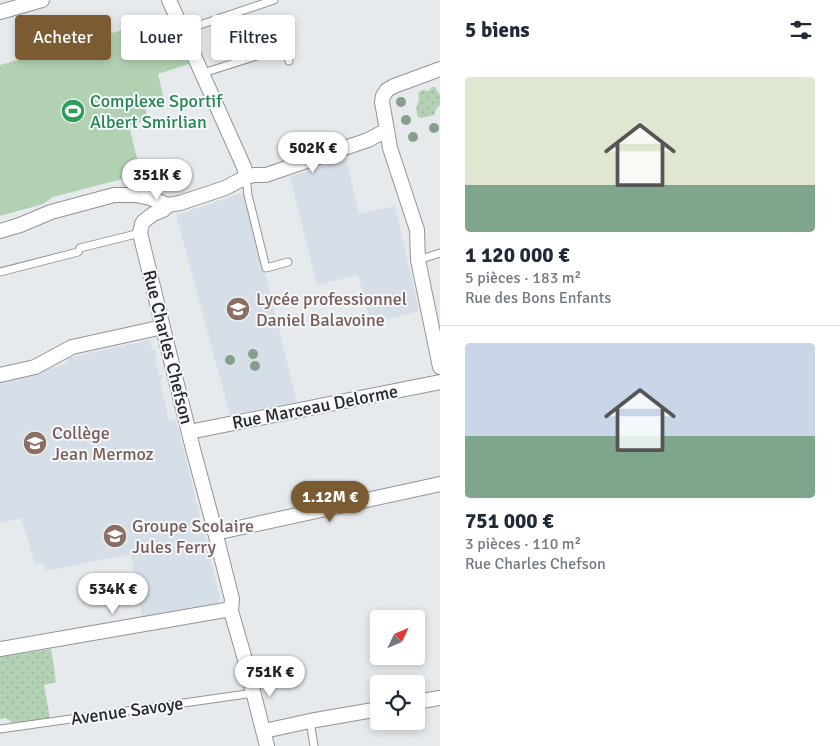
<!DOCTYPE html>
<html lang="fr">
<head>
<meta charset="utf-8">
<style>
	body { margin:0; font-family:Signika,sans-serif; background:#f2f2f3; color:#1f2937; height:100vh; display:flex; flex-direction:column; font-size:19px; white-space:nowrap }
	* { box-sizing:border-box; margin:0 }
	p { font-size:16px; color:#747a83 }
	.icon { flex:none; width:28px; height:28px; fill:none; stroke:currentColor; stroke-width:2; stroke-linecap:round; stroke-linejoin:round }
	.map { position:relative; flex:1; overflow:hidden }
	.panel { display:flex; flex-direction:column; background:#fff; width:400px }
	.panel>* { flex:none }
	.banner { position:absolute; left:15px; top:15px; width:350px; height:45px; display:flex; gap:10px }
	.needle { width:32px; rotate:46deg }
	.fabs { position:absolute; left:370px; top:610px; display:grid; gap:10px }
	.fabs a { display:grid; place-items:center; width:55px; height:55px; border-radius:5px; background:#fff; box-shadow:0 2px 8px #0003; font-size:25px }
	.price { position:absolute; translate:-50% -42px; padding:0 11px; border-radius:18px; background:#fff; color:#222; font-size:16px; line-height:32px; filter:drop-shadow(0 1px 2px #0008) }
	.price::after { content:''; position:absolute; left:50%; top:30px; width:15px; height:11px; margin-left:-8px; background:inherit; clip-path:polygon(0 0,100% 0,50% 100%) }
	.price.active { background:#7b5b31; color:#fff }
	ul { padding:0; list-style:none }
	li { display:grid; align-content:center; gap:10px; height:265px; padding:0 25px }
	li+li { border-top:1px solid #e0e1e3 }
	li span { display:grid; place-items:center; height:155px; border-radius:5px; color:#555 }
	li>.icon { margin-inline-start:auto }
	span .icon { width:90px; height:90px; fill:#fffc; stroke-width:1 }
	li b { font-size:21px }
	h2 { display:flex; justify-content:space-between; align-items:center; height:60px; padding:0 25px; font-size:21px }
	.chip { padding:0 18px; border-radius:5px; background:#fff; box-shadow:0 2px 8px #0003; font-size:18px; line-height:45px }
	.chip.active { background:#7b5b31; color:#fff }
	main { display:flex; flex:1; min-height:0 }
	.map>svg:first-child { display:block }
</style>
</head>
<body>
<main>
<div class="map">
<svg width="440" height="746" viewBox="0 0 440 746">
	<defs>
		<pattern id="grass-dots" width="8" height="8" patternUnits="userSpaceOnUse" patternTransform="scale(1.25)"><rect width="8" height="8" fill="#b2d1b2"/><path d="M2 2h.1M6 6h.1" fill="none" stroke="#99b399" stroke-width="1.8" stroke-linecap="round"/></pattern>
	</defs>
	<rect width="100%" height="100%" fill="#e6eaed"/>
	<!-- built -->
	<path fill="#d6dee8" d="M346 158 359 214 395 206 419 311 384 320 383 314 369 316 358 275 317 285 290 177Z
		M245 192 297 402 230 415 176 215Z
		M150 340 153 350H156L157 358H155L159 375H162V380L160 381 169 420 176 419 220 598 217 604 142 617 131 554 45 571 44 563 35 564 21 518 0 523V380L68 364 67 358Z"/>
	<!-- grass -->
	<path fill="url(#grass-dots)" d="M432 87H435L440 95V105L437 107 434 115 421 118 418 117 416 109 419 99 418 93 423 90 429 91Z
		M51 649 56 682 44 685 50 719 14 724 6 718 0 719V657Z"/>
	<!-- pitch -->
	<path fill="#b2d1b2" d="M168 17 189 64 158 74 163 96 144 102 148 119 129 126 141 174 53 197 43 204 0 216V65Z"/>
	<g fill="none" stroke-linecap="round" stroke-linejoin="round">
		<!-- lane casing -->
		<g stroke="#919498" stroke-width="9">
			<path id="lane" d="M182 31 274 0
				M282 37 289 61
				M203 73 285 47
				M246 177 248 195 266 268 288 262
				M418 260 440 253
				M0 272 78 252 80 248 140 233
				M310 721 314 746
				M0 729 254 693"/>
		</g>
		<!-- street casing -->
		<g stroke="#919498" stroke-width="16">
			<path id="street" d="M169 0 244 167 246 177
				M0 12 42 0
				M387 130 382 102 383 96 387 90 394 86 440 69
				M0 231 20 225 51 212 114 195H136L150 198 168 205
				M0 375 35 367 72 347 163 327
				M189 432 440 382
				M215 533 440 484
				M0 649 231 609
				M416 702 440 698
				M264 731 310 721 379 709
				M267 746 244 656 231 611 232 599 210 512 193 449 165 336 140 233 142 224 144 221 153 214 163 210 168 205 180 203 225 188 246 177 254 175H266L368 140 387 130 390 148 417 230 418 260 440 367"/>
		</g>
		<!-- lane -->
		<use href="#lane" stroke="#fff" stroke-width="7"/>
		<!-- street -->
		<use href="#street" stroke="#fff" stroke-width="14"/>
	</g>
	<!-- trees -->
	<g fill="#859f89">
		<circle cx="401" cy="102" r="5"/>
		<circle cx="406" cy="120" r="5"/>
		<circle cx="434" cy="128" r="5"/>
		<circle cx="413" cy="137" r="5"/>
		<circle cx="253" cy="354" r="5"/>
		<circle cx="230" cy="360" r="5"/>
		<circle cx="255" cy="366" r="5"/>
	</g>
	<!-- icons -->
	<defs>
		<g id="stadium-disc" transform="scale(1.25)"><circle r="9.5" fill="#2e9e5b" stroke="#f4f7fb"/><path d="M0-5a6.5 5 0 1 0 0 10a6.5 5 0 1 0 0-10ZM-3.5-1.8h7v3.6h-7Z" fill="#fff"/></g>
		<g id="school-disc" transform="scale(1.25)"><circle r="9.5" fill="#8d6e63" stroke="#f4f7fb"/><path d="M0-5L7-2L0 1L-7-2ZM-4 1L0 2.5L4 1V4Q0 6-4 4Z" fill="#fff"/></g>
	</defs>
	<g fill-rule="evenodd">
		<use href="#stadium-disc" x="73" y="111"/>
		<use href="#school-disc" x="238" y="309"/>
		<use href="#school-disc" x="35" y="443"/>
		<use href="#school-disc" x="115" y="536"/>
	</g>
	<g text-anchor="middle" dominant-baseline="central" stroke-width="4" stroke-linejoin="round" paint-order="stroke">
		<!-- leisure labels -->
		<g font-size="18" fill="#27864d" stroke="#f4f7fb" text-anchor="start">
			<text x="90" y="101">Complexe Sportif<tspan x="90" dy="21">Albert Smirlian</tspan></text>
		</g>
		<!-- education labels -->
		<g font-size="18" fill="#785e54" stroke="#f4f7fb" text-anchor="start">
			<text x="256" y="299">Lycée professionnel<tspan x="256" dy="21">Daniel Balavoine</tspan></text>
			<text x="52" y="433">Collège<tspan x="52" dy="21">Jean Mermoz</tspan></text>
			<text x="132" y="526">Groupe Scolaire<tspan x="132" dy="21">Jules Ferry</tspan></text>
		</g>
		<!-- street labels -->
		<g font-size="18" fill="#262728" stroke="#f4f7fb">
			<text transform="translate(168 347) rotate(76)">Rue Charles Chefson</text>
			<text transform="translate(315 407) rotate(-11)">Rue Marceau Delorme</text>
			<text transform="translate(127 711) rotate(-8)">Avenue Savoye</text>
		</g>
	</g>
</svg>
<div class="fabs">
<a><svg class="needle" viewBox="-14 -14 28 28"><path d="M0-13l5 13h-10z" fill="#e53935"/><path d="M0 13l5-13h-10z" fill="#747a83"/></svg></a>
<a><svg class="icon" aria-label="locate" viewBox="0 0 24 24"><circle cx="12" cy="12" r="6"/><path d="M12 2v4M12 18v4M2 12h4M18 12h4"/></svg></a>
</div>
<b class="price" style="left:313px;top:174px">502K €</b>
<b class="price" style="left:157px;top:201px">351K €</b>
<b class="price active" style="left:330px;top:523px">1.12M €</b>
<b class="price" style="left:113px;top:615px">534K €</b>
<b class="price" style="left:270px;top:698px">751K €</b>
<div class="banner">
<a class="chip active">Acheter</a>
<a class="chip">Louer</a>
<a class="chip">Filtres</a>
</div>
</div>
<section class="panel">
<h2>5 biens<svg class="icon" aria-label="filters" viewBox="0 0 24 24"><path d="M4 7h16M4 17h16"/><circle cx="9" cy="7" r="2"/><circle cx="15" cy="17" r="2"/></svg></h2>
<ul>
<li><span style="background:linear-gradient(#dfe7d0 70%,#7fa58c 0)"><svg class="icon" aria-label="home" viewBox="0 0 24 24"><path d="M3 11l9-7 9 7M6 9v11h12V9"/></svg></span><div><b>1 120 000 €</b><p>5 pièces · 183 m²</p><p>Rue des Bons Enfants</p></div></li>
<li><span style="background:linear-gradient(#c9d6e8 60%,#7fa58c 0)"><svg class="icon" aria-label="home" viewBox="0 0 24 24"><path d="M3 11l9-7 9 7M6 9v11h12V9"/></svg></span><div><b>751 000 €</b><p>3 pièces · 110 m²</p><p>Rue Charles Chefson</p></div></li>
</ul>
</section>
</main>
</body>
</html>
